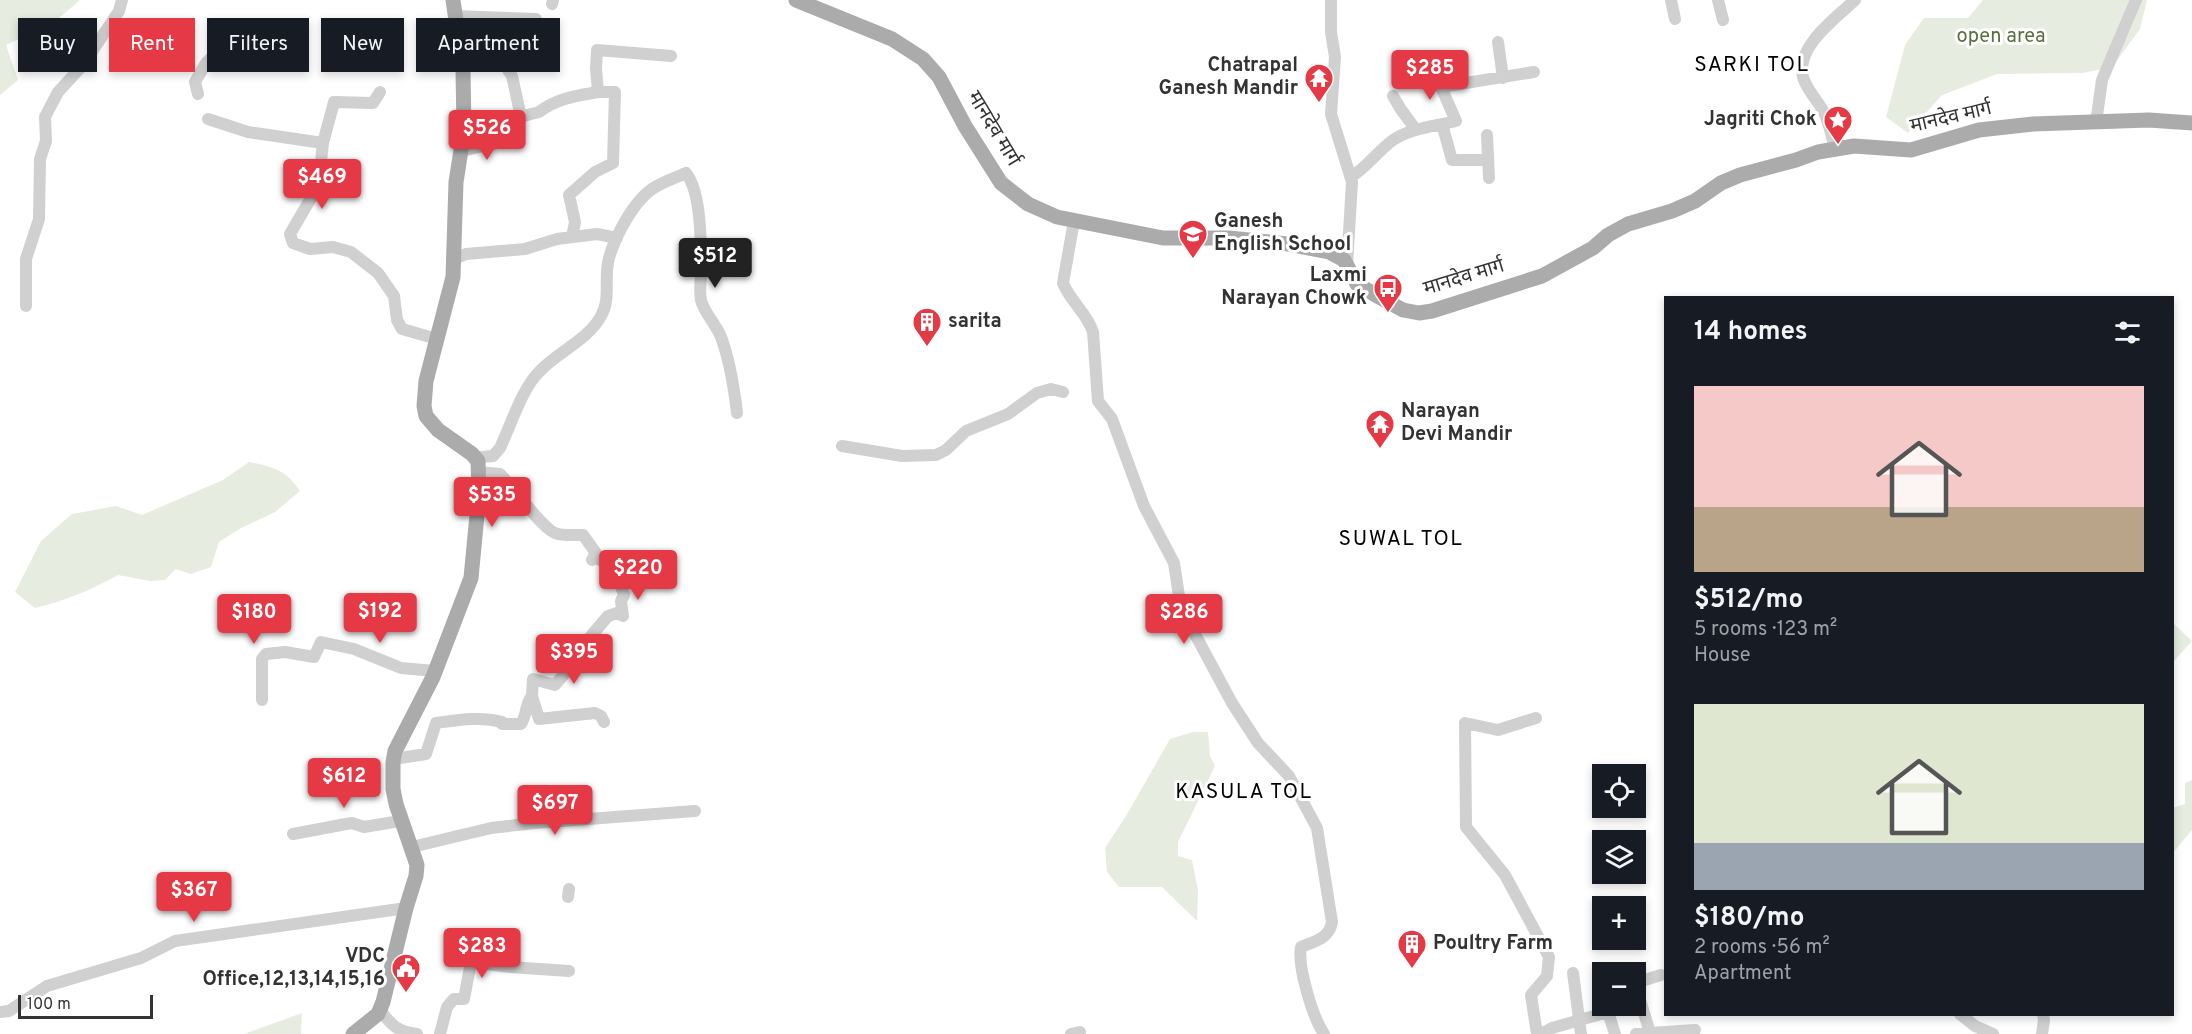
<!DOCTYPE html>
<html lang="en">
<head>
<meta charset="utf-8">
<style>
	body { margin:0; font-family:Overpass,"Noto Sans Devanagari",sans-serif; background:#242831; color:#f1f3f6; height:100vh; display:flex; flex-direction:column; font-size:22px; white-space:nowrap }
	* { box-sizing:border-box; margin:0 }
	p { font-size:20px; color:#9ea1a6 }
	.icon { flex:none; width:33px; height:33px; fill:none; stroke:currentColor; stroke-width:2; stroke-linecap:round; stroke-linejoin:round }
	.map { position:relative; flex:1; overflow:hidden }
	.details { position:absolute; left:1664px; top:296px; width:510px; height:720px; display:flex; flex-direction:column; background:#171b24; border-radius:0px; box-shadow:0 3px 9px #0003 }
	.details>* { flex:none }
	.top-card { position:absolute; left:18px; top:18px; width:570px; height:54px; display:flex; gap:12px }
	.tools { position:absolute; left:1592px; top:764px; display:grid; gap:12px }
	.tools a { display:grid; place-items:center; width:54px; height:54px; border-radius:0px; background:#171b24; box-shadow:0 3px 9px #0003; font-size:30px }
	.scale { position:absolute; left:18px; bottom:15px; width:135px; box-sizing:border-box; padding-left:6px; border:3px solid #333; border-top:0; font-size:16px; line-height:21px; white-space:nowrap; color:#333; -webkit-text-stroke:4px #fff; paint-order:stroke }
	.price { position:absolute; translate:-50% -51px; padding:0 14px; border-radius:6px; background:#e63946; color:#fff; font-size:20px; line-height:39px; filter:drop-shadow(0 2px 3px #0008) }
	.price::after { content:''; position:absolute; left:50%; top:36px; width:18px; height:14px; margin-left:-9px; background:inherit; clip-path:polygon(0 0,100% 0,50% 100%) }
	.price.selected { background:#222; color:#fff }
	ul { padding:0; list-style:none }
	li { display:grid; align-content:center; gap:12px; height:318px; padding:0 30px }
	li span { display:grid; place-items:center; height:186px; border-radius:0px; color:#555 }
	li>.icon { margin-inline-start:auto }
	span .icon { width:108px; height:108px; fill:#fffc; stroke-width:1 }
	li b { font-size:26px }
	h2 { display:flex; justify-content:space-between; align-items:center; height:72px; padding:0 30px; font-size:26px }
	.chip { padding:0 21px; border-radius:0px; background:#171b24; box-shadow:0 3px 9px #0003; font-size:21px; line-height:54px }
	.chip.selected { background:#e63946; color:#fff }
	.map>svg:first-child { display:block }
</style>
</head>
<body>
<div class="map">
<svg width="2192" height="1034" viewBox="0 0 2192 1034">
	<rect width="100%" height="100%" fill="#fff"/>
	<!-- green -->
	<path fill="#e6ecdf" d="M0 0H80L52 24 6 45 18 80 0 95Z
		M1983 0H2147L2140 29 2112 67 2082 73 1997 74 1942 95 1908 133 1886 117 1905 45 1924 18H1968Z
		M249 462C274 467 286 470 300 491L275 512 241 528 219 542 211 567 191 574 176 569 165 580 150 581 118 575C91 590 64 601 35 608L15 592 41 541 72 514 116 506 142 515 223 480Z
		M2172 622 2192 641 2172 663Z
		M1193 732H1208L1210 756 1215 766 1178 842V856L1192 860 1198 891 1197 921 1162 887H1119L1107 872 1105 848 1126 816 1170 739Z
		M2192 780V830L2172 854V808L2185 804V783Z
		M302 1013 301 1034H244Z"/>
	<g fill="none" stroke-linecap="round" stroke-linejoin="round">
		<!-- minor -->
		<path stroke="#d0d0d0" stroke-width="12" d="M1331 0V32L1335 57 1331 114 1352 182 1347 266
			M1671 0 1675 19
			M1718 0 1723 20
			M552 4 553 0
			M454 16 536 19
			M510 18 508 70 512 76 521 117
			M1498 42 1503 78
			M1441 87 1534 72
			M198 94 195 82 206 63 220 50 254 56
			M1393 96 1400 108 1416 130
			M208 119 248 132 323 143 319 180 311 198 290 234 293 243 310 249 333 247 351 252 378 273 394 296 397 320 402 329 437 339
			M2096 123 2102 80 2136 0
			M1442 124 1452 160H1488
			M464 131 539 112C557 98 576 96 598 92
			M1487 135 1489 178
			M323 143 334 102 373 103 380 92
			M1835 148C1832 138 1830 127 1826 117 1821 103 1807 92 1803 77 1795 47 1836 18 1855 0
			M461 151 506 141
			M1351 177C1367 167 1378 151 1393 140 1410 128 1436 126 1456 121L1441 87 1438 69
			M1074 221 1063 283C1070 301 1087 313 1093 332L1098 401 1112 419 1144 506 1174 563 1179 596 1189 623 1232 703 1258 743 1289 776 1317 828 1332 922C1329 939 1315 941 1301 947 1297 966 1313 1018 1324 1034
			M572 237 575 222 569 195 595 172 613 163 615 92H598L596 69 597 50 671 56
			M454 259 466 254 525 249 557 239 597 234 617 238
			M26 306V259L39 219 40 159 46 141 45 117 58 92 83 65 119 11 122 0
			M842 446 902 456 936 455 946 450 966 431 1008 414 1037 393 1051 389 1063 392
			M478 461 482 457 493 456 500 448C511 425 522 388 540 371 558 352 588 340 601 316 609 303 606 287 607 271 608 247 632 203 652 189 662 182 675 178 686 173 702 193 701 247 701 272 701 282 699 290 701 300 704 313 716 324 721 337 730 361 734 387 737 413
			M478 472 500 474C513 487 541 527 555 533 562 536 574 535 583 535L596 553 592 560
			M532 696 533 679 555 685C558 681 563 676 566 672 570 663 570 655 579 648H583L585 643 608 616 617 613 623 616 621 601 624 595 619 581V572L594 556
			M262 700V659L266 654 285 652 314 657 321 642 354 649 401 668 435 671
			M1536 718 1498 730 1465 723 1466 827 1505 875 1549 957 1547 976 1531 995 1537 1034
			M394 759 426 754 436 723C458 720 480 716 502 722V724H521C527 716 525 703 532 696L539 719 595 713 601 716 604 722
			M293 834 346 824 352 823 364 827 400 821
			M412 847 491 828 535 823 695 811
			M568 897 569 889
			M1573 973 1581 1034
			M1635 983 1650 1033
			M1635 983 1661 975
			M1609 1006 1608 1012 1615 1034
			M380 1010C392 1026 397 1031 417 1034
			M0 1012 9 1011 47 986 141 958 175 941 406 908
			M1960 1014 1975 1026 1993 1034
			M440 1034 447 1007 454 999H464L471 962 510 967 569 971
			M1071 1034 1080 1032
			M1541 1034 1552 1028 1608 1012
			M1636 1034 1695 1030
			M2042 1034 2044 1020 2043 1014"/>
		<!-- major -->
		<path stroke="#ababab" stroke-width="15" d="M796 0 892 39 923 59 939 77 965 126 1001 183 1028 204 1057 217 1163 238H1229L1288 244 1329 252 1344 260 1357 284 1379 297 1403 310 1419 313 1432 311 1542 276 1593 248 1608 235 1628 224 1672 211 1695 201 1721 183 1740 175 1796 160 1818 152 1854 146 1911 150 1979 130 2033 124 2149 120 2192 123
			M353 1034 378 1014 383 1002 406 908 416 876 417 865 396 804 393 789V762L395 751 433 677 471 578 479 494 478 461 472 454 438 430 426 416 424 406 426 381 453 277 456 182 464 131 463 69 453 0"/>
	</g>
	<!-- icons -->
	<defs>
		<g id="temple-pin" transform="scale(1.5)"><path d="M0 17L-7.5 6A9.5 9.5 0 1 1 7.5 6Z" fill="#e63946" stroke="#fff"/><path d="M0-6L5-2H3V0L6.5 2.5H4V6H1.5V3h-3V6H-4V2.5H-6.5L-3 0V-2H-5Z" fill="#fff"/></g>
		<g id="sight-pin" transform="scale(1.5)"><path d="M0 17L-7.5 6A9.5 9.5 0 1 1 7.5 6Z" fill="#e63946" stroke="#fff"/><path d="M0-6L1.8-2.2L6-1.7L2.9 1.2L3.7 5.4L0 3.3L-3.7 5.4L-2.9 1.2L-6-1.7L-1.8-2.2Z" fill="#fff"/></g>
		<g id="school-pin" transform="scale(1.5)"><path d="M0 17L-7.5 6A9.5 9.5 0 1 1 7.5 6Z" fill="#e63946" stroke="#fff"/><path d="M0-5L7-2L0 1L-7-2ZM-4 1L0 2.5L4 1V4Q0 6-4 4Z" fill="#fff"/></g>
		<g id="bus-pin" transform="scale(1.5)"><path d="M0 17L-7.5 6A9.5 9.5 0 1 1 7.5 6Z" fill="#e63946" stroke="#fff"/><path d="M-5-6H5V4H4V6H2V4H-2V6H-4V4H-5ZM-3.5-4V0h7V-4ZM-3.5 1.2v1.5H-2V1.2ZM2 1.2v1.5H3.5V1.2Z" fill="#fff"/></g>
		<g id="building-pin" transform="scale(1.5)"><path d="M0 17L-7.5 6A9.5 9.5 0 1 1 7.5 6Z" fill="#e63946" stroke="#fff"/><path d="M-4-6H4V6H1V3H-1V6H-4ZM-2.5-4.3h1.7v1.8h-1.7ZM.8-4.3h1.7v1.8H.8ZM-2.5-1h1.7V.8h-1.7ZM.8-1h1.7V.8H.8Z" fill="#fff"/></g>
		<g id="civic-pin" transform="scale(1.5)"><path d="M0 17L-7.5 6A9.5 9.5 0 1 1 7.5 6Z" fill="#e63946" stroke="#fff"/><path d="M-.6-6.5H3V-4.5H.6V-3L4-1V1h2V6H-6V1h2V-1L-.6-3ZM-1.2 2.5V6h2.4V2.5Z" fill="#fff"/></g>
	</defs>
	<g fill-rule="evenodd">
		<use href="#temple-pin" x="1319" y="78"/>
		<use href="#sight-pin" x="1838" y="120"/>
		<use href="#school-pin" x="1193" y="234"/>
		<use href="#bus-pin" x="1388" y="288"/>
		<use href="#building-pin" x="927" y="322"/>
		<use href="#temple-pin" x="1380" y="424"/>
		<use href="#building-pin" x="1412" y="944"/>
		<use href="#civic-pin" x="406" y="968"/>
	</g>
	<g text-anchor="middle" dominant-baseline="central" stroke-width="6" stroke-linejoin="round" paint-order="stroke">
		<!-- park labels -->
		<g font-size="20" fill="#56703f" stroke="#fff">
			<text x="2001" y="37">open area</text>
		</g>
		<!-- poi labels -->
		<g font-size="20" font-weight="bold" fill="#333" stroke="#fff" text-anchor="end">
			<text x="1298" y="66">Chatrapal<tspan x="1298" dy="23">Ganesh Mandir</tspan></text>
			<text x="1817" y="120">Jagriti Chok</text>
			<text x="1214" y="222" text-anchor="start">Ganesh<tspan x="1214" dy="23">English School</tspan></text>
			<text x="1367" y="276">Laxmi<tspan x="1367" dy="23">Narayan Chowk</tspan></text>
			<text x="948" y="322" text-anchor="start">sarita</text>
			<text x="1401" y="412" text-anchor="start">Narayan<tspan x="1401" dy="23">Devi Mandir</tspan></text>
			<text x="1433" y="944" text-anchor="start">Poultry Farm</text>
			<text x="385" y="957">VDC<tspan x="385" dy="23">Office,12,13,14,15,16</tspan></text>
		</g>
		<!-- street labels -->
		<g font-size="20" fill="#333" stroke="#fff">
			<text transform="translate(1951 118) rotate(-13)">मानदेव मार्ग</text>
			<text transform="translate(993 129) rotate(59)">मानदेव मार्ग</text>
			<text transform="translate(1464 278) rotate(-17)">मानदेव मार्ग</text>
		</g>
		<!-- neighbourhood labels -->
		<g font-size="21" letter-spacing="1.5" fill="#000" stroke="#fff">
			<text x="1752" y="65">SARKI TOL</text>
			<text x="1401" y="539">SUWAL TOL</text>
			<text x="1244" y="792">KASULA TOL</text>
		</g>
	</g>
</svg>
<div class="tools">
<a><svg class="icon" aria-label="locate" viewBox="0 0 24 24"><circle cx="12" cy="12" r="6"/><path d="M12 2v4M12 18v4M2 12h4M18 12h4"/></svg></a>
<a><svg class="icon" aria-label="layers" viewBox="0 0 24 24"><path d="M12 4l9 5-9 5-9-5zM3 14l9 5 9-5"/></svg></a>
<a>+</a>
<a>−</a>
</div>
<div class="scale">100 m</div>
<b class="price" style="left:1430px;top:101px">$285</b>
<b class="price" style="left:487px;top:161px">$526</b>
<b class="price" style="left:322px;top:210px">$469</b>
<b class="price selected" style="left:715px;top:289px">$512</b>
<b class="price" style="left:492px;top:528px">$535</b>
<b class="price" style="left:638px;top:601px">$220</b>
<b class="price" style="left:380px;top:644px">$192</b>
<b class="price" style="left:254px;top:645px">$180</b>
<b class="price" style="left:1184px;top:645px">$286</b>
<b class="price" style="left:574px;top:685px">$395</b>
<b class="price" style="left:344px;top:809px">$612</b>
<b class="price" style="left:555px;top:836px">$697</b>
<b class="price" style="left:194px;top:923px">$367</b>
<b class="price" style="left:482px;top:979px">$283</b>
<div class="top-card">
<a class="chip">Buy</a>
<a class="chip selected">Rent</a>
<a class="chip">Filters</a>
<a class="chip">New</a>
<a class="chip">Apartment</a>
</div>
<section class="details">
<h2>14 homes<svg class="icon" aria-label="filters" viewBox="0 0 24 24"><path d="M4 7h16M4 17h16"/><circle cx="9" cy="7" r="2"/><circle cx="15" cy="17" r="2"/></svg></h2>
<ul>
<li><span style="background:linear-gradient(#f6c9c9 65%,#b9a48a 0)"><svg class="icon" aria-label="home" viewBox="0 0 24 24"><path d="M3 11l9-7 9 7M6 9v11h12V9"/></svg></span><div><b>$512/mo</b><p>5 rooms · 123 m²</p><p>House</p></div></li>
<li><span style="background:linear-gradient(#dfe7d0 75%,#9aa5b1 0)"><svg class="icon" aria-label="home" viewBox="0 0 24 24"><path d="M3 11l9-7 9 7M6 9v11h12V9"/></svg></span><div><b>$180/mo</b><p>2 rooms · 56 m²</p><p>Apartment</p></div></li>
</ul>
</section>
</div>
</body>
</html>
